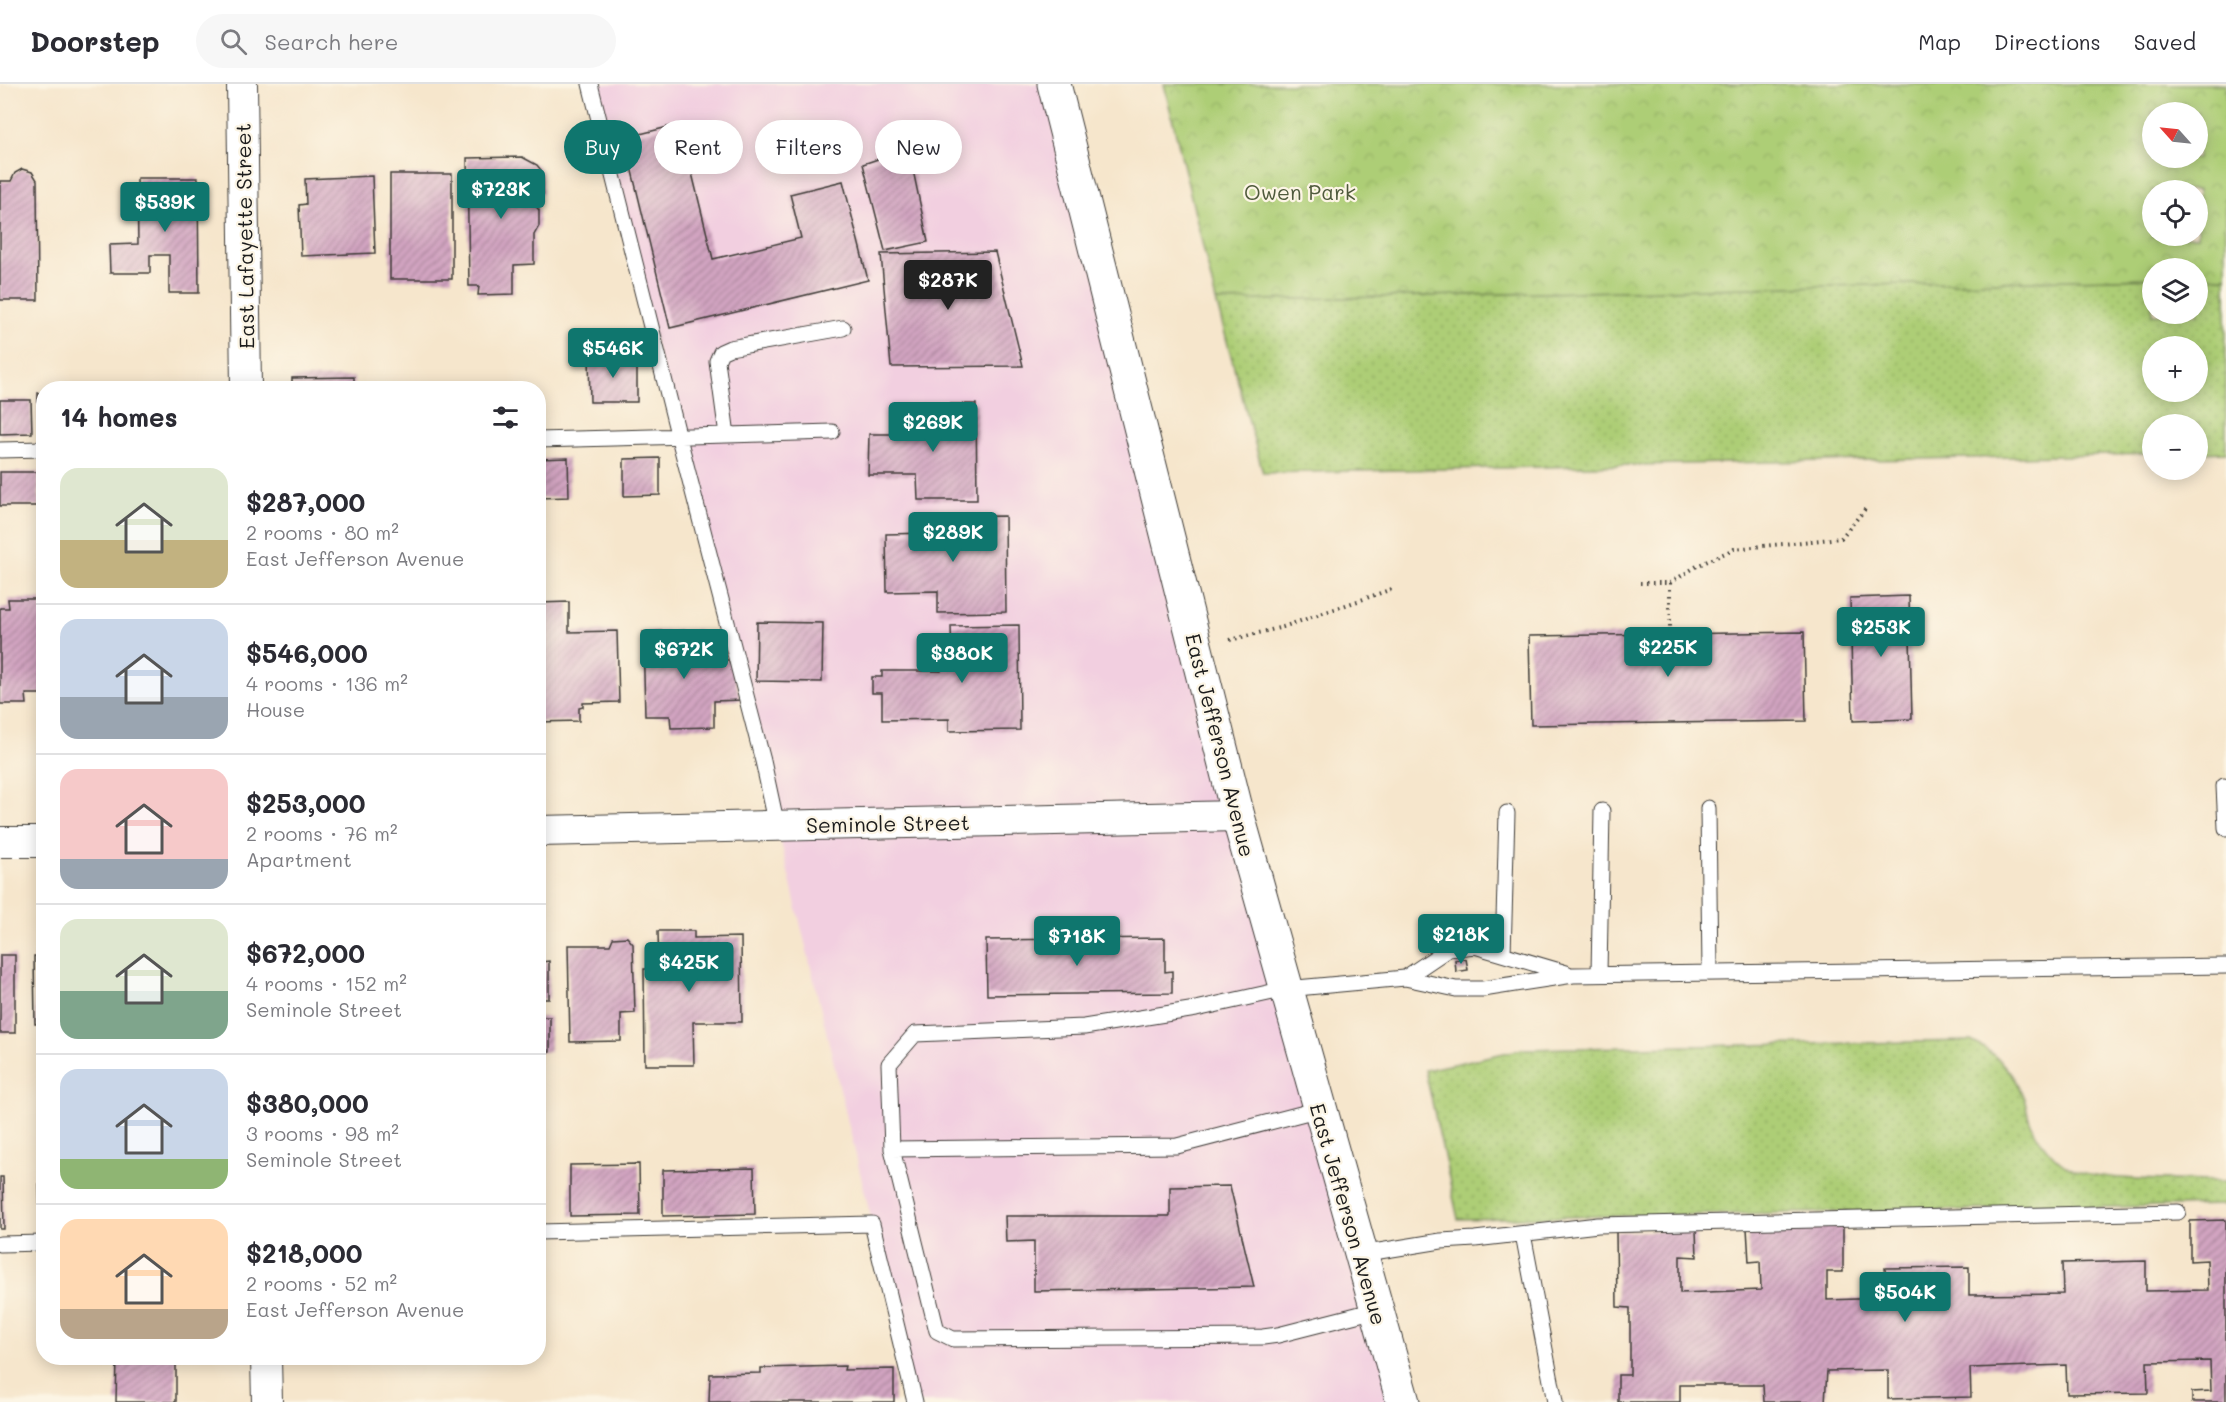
<!DOCTYPE html>
<html lang="en">
<head>
<meta charset="utf-8">
<style>
	body { margin:0; font-family:Mali,sans-serif; background:#f7f7f7; color:#2b2b33; height:100vh; display:flex; flex-direction:column; font-size:22px; white-space:nowrap }
	* { box-sizing:border-box; margin:0 }
	p { font-size:20px; color:#7c7c81 }
	.icon { flex:none; width:33px; height:33px; fill:none; stroke:currentColor; stroke-width:2; stroke-linecap:round; stroke-linejoin:round }
	.map { position:relative; flex:1; overflow:hidden }
	.panel { position:absolute; left:36px; top:297px; width:510px; height:984px; display:flex; flex-direction:column; background:#fff; border-radius:24px; box-shadow:0 3px 15px #0003 }
	.panel>* { flex:none }
	.hud { position:absolute; left:564px; top:36px; width:570px; height:54px; display:flex; gap:12px }
	.needle { width:39px; rotate:297deg }
	.controls { position:absolute; left:2142px; top:18px; display:grid; gap:12px }
	.controls a { display:grid; place-items:center; width:66px; height:66px; border-radius:50%; background:#fff; box-shadow:0 3px 15px #0003; font-size:30px }
	.price { position:absolute; translate:-50% -51px; padding:0 14px; border-radius:6px; background:#0f766e; color:#fff; font-size:20px; line-height:39px; filter:drop-shadow(0 2px 3px #0008) }
	.price::after { content:''; position:absolute; left:50%; top:36px; width:18px; height:14px; margin-left:-9px; background:inherit; clip-path:polygon(0 0,100% 0,50% 100%) }
	.price.active { background:#222; color:#fff }
	ul { padding:0; list-style:none }
	li { display:flex; align-items:center; gap:18px; height:150px; padding:0 24px }
	li+li { border-top:2px solid #e1e1e2 }
	li span { display:grid; place-items:center; flex:none; width:168px; height:120px; border-radius:18px; color:#555 }
	li>.icon { margin-inline-start:auto }
	span .icon { width:72px; height:72px; fill:#fffc; stroke-width:1 }
	li b { font-size:26px }
	h2 { display:flex; justify-content:space-between; align-items:center; height:72px; padding:0 24px; font-size:26px }
	.pill { padding:0 21px; border-radius:27px; background:#fff; box-shadow:0 3px 15px #0003; font-size:21px; line-height:54px }
	.pill.active { background:#0f766e; color:#fff }
	header { display:flex; align-items:center; gap:36px; box-sizing:border-box; height:84px; padding:0 30px; background:#fff; border-bottom:2px solid #e1e1e2 }
	header strong { font-size:28px }
	nav { display:flex; gap:33px; margin-inline-start:auto; font-size:21px }
	.search { width:420px; height:54px; background:#f7f7f7; display:flex; align-items:center; gap:15px; box-sizing:border-box; padding:0 21px; border-radius:33px; color:#7c7c81; font-size:22px }
	.map>svg:first-child { display:block }
</style>
</head>
<body>
<header>
<strong>Doorstep</strong>
<div class="search"><svg class="icon" aria-label="search" viewBox="0 0 24 24"><circle cx="10" cy="10" r="6"/><path d="M15 15l6 6"/></svg>Search here</div>
<nav><a>Map</a><a>Directions</a><a>Saved</a></nav>
</header>
<div class="map">
<svg width="2226" height="1318" viewBox="0 0 2226 1318">
	<defs>
		<pattern id="grass-dots" width="8" height="8" patternUnits="userSpaceOnUse" patternTransform="scale(1.5)"><rect width="8" height="8" fill="#adce76"/><path d="M2 2h.1M6 6h.1" fill="none" stroke="#94b066" stroke-width="1.8" stroke-linecap="round"/></pattern>
		<pattern id="park-crowns" width="20" height="18" patternUnits="userSpaceOnUse" patternTransform="scale(1.5)"><rect width="20" height="18" fill="#adce76"/><path d="M2 6a3 3 0 1 1 6 0M12 15a3 3 0 1 1 6 0" fill="none" stroke="#94b066"/></pattern>
		<pattern id="building-hatch" width="6" height="6" patternUnits="userSpaceOnUse" patternTransform="scale(1.5)"><rect width="6" height="6" fill="#d2a4c1"/><path d="M-1 1l2-2M0 6l6-6M5 7l2-2" fill="none" stroke="#aa859c"/></pattern>
	</defs>
	<rect width="100%" height="100%" fill="#fcf5e5"/>
	<filter id="ink" filterUnits="userSpaceOnUse"><feTurbulence type="fractalNoise" baseFrequency=".0167" numOctaves="2"/><feDisplacementMap in="SourceGraphic" scale="12" xChannelSelector="R" yChannelSelector="G"/><feConvolveMatrix kernelMatrix="1 2 1 2 8 2 1 2 1" color-interpolation-filters="sRGB"/></filter>
	<filter id="wash" filterUnits="userSpaceOnUse"><feTurbulence type="fractalNoise" baseFrequency=".008" numOctaves="4" result="noise"/><feDisplacementMap in="SourceGraphic" scale="24" xChannelSelector="R" yChannelSelector="G"/><feGaussianBlur stdDeviation="1.35" result="paint"/><feColorMatrix in="noise" values="0 0 0 0 0 0 0 0 0 0 0 0 0 0 0 0 0 1.4 0 .05"/><feComposite in="paint" operator="in"/></filter>
	<g filter="url(#wash)">
		<rect width="100%" height="100%" fill="#f6e6cc"/>
		<!-- built -->
		<path fill="#f2cfe0" d="M590 0H1054L1403 1318H915L777 742Z"/>
		<!-- grass -->
		<path fill="url(#grass-dots)" stroke="#647549" stroke-width="1.5" fill-rule="evenodd" d="M2198 193H2226V368L2198 369V340H2152V370L1263 389 1216 217 2152 194V230H2198ZM2152 262H2198V308H2152Z
			M1971 957C1996 969 2012 986 2023 1012 2027 1021 2027 1033 2032 1042 2038 1055 2052 1073 2064 1081 2091 1099 2190 1096 2226 1097V1121L1458 1135 1425 986 1523 965Z"/>
		<!-- park -->
		<path fill="url(#park-crowns)" stroke="#647549" stroke-width="1.5" fill-rule="evenodd" d="M1164 0H2226V193H2198V184H2152V194L1216 217ZM2152 28H2198V74H2152ZM2152 106H2198V152H2152Z"/>
		<g id="blocks">
			<!-- building -->
			<path fill="url(#building-hatch)" d="M680 40 713 175 801 154 790 110 843 97 868 196 670 244 624 54Z
				M890 71 898 72 912 81 928 158 885 167 863 80Z
				M522 73 537 81 541 86 543 96V110H533V119L539 126V142L534 151V180L514 181V210L478 211 479 202H469L467 74Z
				M22 85 32 88 37 96 38 216H0V97H11L15 89Z
				M390 90H452V195H390Z
				M372 92 375 169 301 172 299 121 306 120 305 95Z
				M137 94H198L199 209H169V171H150V189H110L109 161 138 160Z
				M995 168 1023 282 891 283 881 170Z
				M637 271V318H590L589 272Z
				M354 293V304H292V294Z
				M38 309H44V346H38Z
				M0 316H31L32 349 0 350Z
				M921 320H976L977 416H918L917 391H868L869 350H921Z
				M568 374 569 413 538 414V375Z
				M660 374V411L624 412V375Z
				M0 388H39V422H0Z
				M1005 432 1006 528 938 529V507L887 508 886 450 930 449 929 433Z
				M1909 512 1912 635 1853 637 1850 514Z
				M8 515H42L43 610H26L27 620H0V524H9Z
				M569 518V548L617 547 619 618 583 619V623L579 624V637L538 638V519Z
				M757 538 823 539 822 598 756 597Z
				M1019 541 1020 646 949 647V635L882 636V609H872V593H882V587H941L942 576H952L951 542Z
				M699 546V569H703V576H730L741 616 714 617V643L671 644 670 632H645L643 548Z
				M1804 548 1806 637 1531 641 1529 552Z
				M538 845H541V878L549 877V915H538Z
				M658 847H694V854L741 853 742 938H693L694 981H645L644 885H659Z
				M627 853 633 860 635 929 621 930V957L570 958 568 861H610L613 854Z
				M1165 854V888L1172 887V909L987 911 986 856Z
				M0 871H15V949H0Z
				M34 872H44V940H35Z
				M1466 875 1468 886 1456 888 1455 876Z
				M538 933H550V968H538Z
				M639 1080 640 1131 570 1132V1081Z
				M754 1084 755 1130 663 1132V1086Z
				M0 1093H3L4 1145H0Z
				M39 1100H44V1137H40Z
				M1230 1102 1254 1203 1034 1207V1157L1006 1158 1005 1132H1170V1103Z
				M2226 1136V1318H2192V1308L2211 1307 2210 1277 2147 1278 2148 1309 2067 1310 2066 1281 1970 1284 1971 1313 1888 1315V1286L1827 1287 1825 1318H1764L1763 1301H1680V1318H1618V1291H1630V1224L1617 1223 1616 1148 1696 1146 1697 1173 1680 1172V1209L1761 1206 1760 1177 1749 1178 1747 1144 1843 1141V1188H1827V1216L1887 1214 1885 1184 1969 1183V1211L2063 1210 2062 1179 2146 1177V1207L2208 1206 2207 1176 2190 1177V1137Z
				M117 1274H176V1318H116Z
				M845 1282 844 1286 894 1285V1318H709L710 1290 761 1289V1284Z"/>
		</g>
	</g>
	<g filter="url(#ink)">
		<use href="#blocks" fill-opacity="0" stroke="#3d3a36" stroke-width="1.5"/>
		<g fill="none" stroke-linecap="round" stroke-linejoin="round">
			<!-- service casing -->
			<g stroke="#3d3a36" stroke-width="17">
				<path id="service" d="M590 0 679 354 763 677 777 742
					M727 351 832 348
					M538 356 727 351 717 277 721 268 730 264 843 244
					M0 366 44 365
					M2224 702 2226 744
					M1708 724 1710 888
					M1503 870 1507 729
					M1599 890 1602 727
					M1405 894 1448 865 1475 862 1566 889
					M1320 1025 1177 1062 892 1065 889 980 915 950 1084 943 1196 925 1286 905 1405 894 1456 905H1483L1573 891 2226 882
					M892 1065 937 1247 953 1255 1263 1253 1278 1251 1376 1226
					M538 1148 872 1140 915 1318
					M1523 1150 1555 1318
					M0 1160 44 1159
					M1361 1170 1441 1157 1475 1155 1598 1141 2178 1128"/>
			</g>
			<!-- minor casing -->
			<g stroke="#3d3a36" stroke-width="32">
				<path id="minor" d="M242 0 246 304
					M538 747 1238 732
					M0 758H44
					M266 1274 267 1318"/>
			</g>
			<!-- secondary casing -->
			<g stroke="#3d3a36" stroke-width="35">
				<path id="secondary" d="M1054 0 1238 732 1403 1318"/>
			</g>
			<!-- path -->
			<path stroke="#3d3a36" stroke-width="4" stroke-dasharray="1.5 4.5" stroke-linecap="butt" d="M1640 499H1670V550
				M1670 499 1697 482 1734 465 1841 454 1866 424
				M1230 556 1283 543 1392 505"/>
			<!-- service -->
			<use href="#service" stroke="#fff" stroke-width="15"/>
			<!-- minor -->
			<use href="#minor" stroke="#fff" stroke-width="30"/>
			<!-- secondary -->
			<use href="#secondary" stroke="#fff" stroke-width="33"/>
		</g>
	</g>
	<g text-anchor="middle" dominant-baseline="central" stroke-width="4.5" stroke-linejoin="round" paint-order="stroke">
		<!-- park labels -->
		<g font-size="21" fill="#4f5a3c" stroke="#fcf5e5">
			<text x="1300" y="107">Owen Park</text>
		</g>
		<!-- street labels -->
		<g font-size="21" fill="#1c1c1c" stroke="#fcf5e5">
			<text transform="translate(244 152) rotate(-91)">East Lafayette Street</text>
			<text transform="translate(1221 661) rotate(76)">East Jefferson Avenue</text>
			<text transform="translate(888 739) rotate(-1)">Seminole Street</text>
			<text transform="translate(1349 1130) rotate(74)">East Jefferson Avenue</text>
		</g>
	</g>
</svg>
<div class="controls">
<a><svg class="needle" viewBox="-14 -14 28 28"><path d="M0-13l5 13h-10z" fill="#e53935"/><path d="M0 13l5-13h-10z" fill="#7c7c81"/></svg></a>
<a><svg class="icon" aria-label="locate" viewBox="0 0 24 24"><circle cx="12" cy="12" r="6"/><path d="M12 2v4M12 18v4M2 12h4M18 12h4"/></svg></a>
<a><svg class="icon" aria-label="layers" viewBox="0 0 24 24"><path d="M12 4l9 5-9 5-9-5zM3 14l9 5 9-5"/></svg></a>
<a>+</a>
<a>−</a>
</div>
<b class="price" style="left:501px;top:136px">$723K</b>
<b class="price" style="left:165px;top:149px">$539K</b>
<b class="price active" style="left:948px;top:227px">$287K</b>
<b class="price" style="left:613px;top:295px">$546K</b>
<b class="price" style="left:933px;top:369px">$269K</b>
<b class="price" style="left:953px;top:479px">$289K</b>
<b class="price" style="left:1881px;top:574px">$253K</b>
<b class="price" style="left:1668px;top:594px">$225K</b>
<b class="price" style="left:684px;top:596px">$672K</b>
<b class="price" style="left:962px;top:600px">$380K</b>
<b class="price" style="left:1461px;top:881px">$218K</b>
<b class="price" style="left:1077px;top:883px">$718K</b>
<b class="price" style="left:689px;top:909px">$425K</b>
<b class="price" style="left:1905px;top:1239px">$504K</b>
<div class="hud">
<a class="pill active">Buy</a>
<a class="pill">Rent</a>
<a class="pill">Filters</a>
<a class="pill">New</a>
</div>
<section class="panel">
<h2>14 homes<svg class="icon" aria-label="filters" viewBox="0 0 24 24"><path d="M4 7h16M4 17h16"/><circle cx="9" cy="7" r="2"/><circle cx="15" cy="17" r="2"/></svg></h2>
<ul>
<li><span style="background:linear-gradient(#dfe7d0 60%,#c2b280 0)"><svg class="icon" aria-label="home" viewBox="0 0 24 24"><path d="M3 11l9-7 9 7M6 9v11h12V9"/></svg></span><div><b>$287,000</b><p>2 rooms · 80 m²</p><p>East Jefferson Avenue</p></div></li>
<li><span style="background:linear-gradient(#c9d6e8 65%,#9aa5b1 0)"><svg class="icon" aria-label="home" viewBox="0 0 24 24"><path d="M3 11l9-7 9 7M6 9v11h12V9"/></svg></span><div><b>$546,000</b><p>4 rooms · 136 m²</p><p>House</p></div></li>
<li><span style="background:linear-gradient(#f6c9c9 75%,#9aa5b1 0)"><svg class="icon" aria-label="home" viewBox="0 0 24 24"><path d="M3 11l9-7 9 7M6 9v11h12V9"/></svg></span><div><b>$253,000</b><p>2 rooms · 76 m²</p><p>Apartment</p></div></li>
<li><span style="background:linear-gradient(#dfe7d0 60%,#7fa58c 0)"><svg class="icon" aria-label="home" viewBox="0 0 24 24"><path d="M3 11l9-7 9 7M6 9v11h12V9"/></svg></span><div><b>$672,000</b><p>4 rooms · 152 m²</p><p>Seminole Street</p></div></li>
<li><span style="background:linear-gradient(#c9d6e8 75%,#8fb573 0)"><svg class="icon" aria-label="home" viewBox="0 0 24 24"><path d="M3 11l9-7 9 7M6 9v11h12V9"/></svg></span><div><b>$380,000</b><p>3 rooms · 98 m²</p><p>Seminole Street</p></div></li>
<li><span style="background:linear-gradient(#ffd9b3 75%,#b9a48a 0)"><svg class="icon" aria-label="home" viewBox="0 0 24 24"><path d="M3 11l9-7 9 7M6 9v11h12V9"/></svg></span><div><b>$218,000</b><p>2 rooms · 52 m²</p><p>East Jefferson Avenue</p></div></li>
</ul>
</section>
</div>
</body>
</html>
